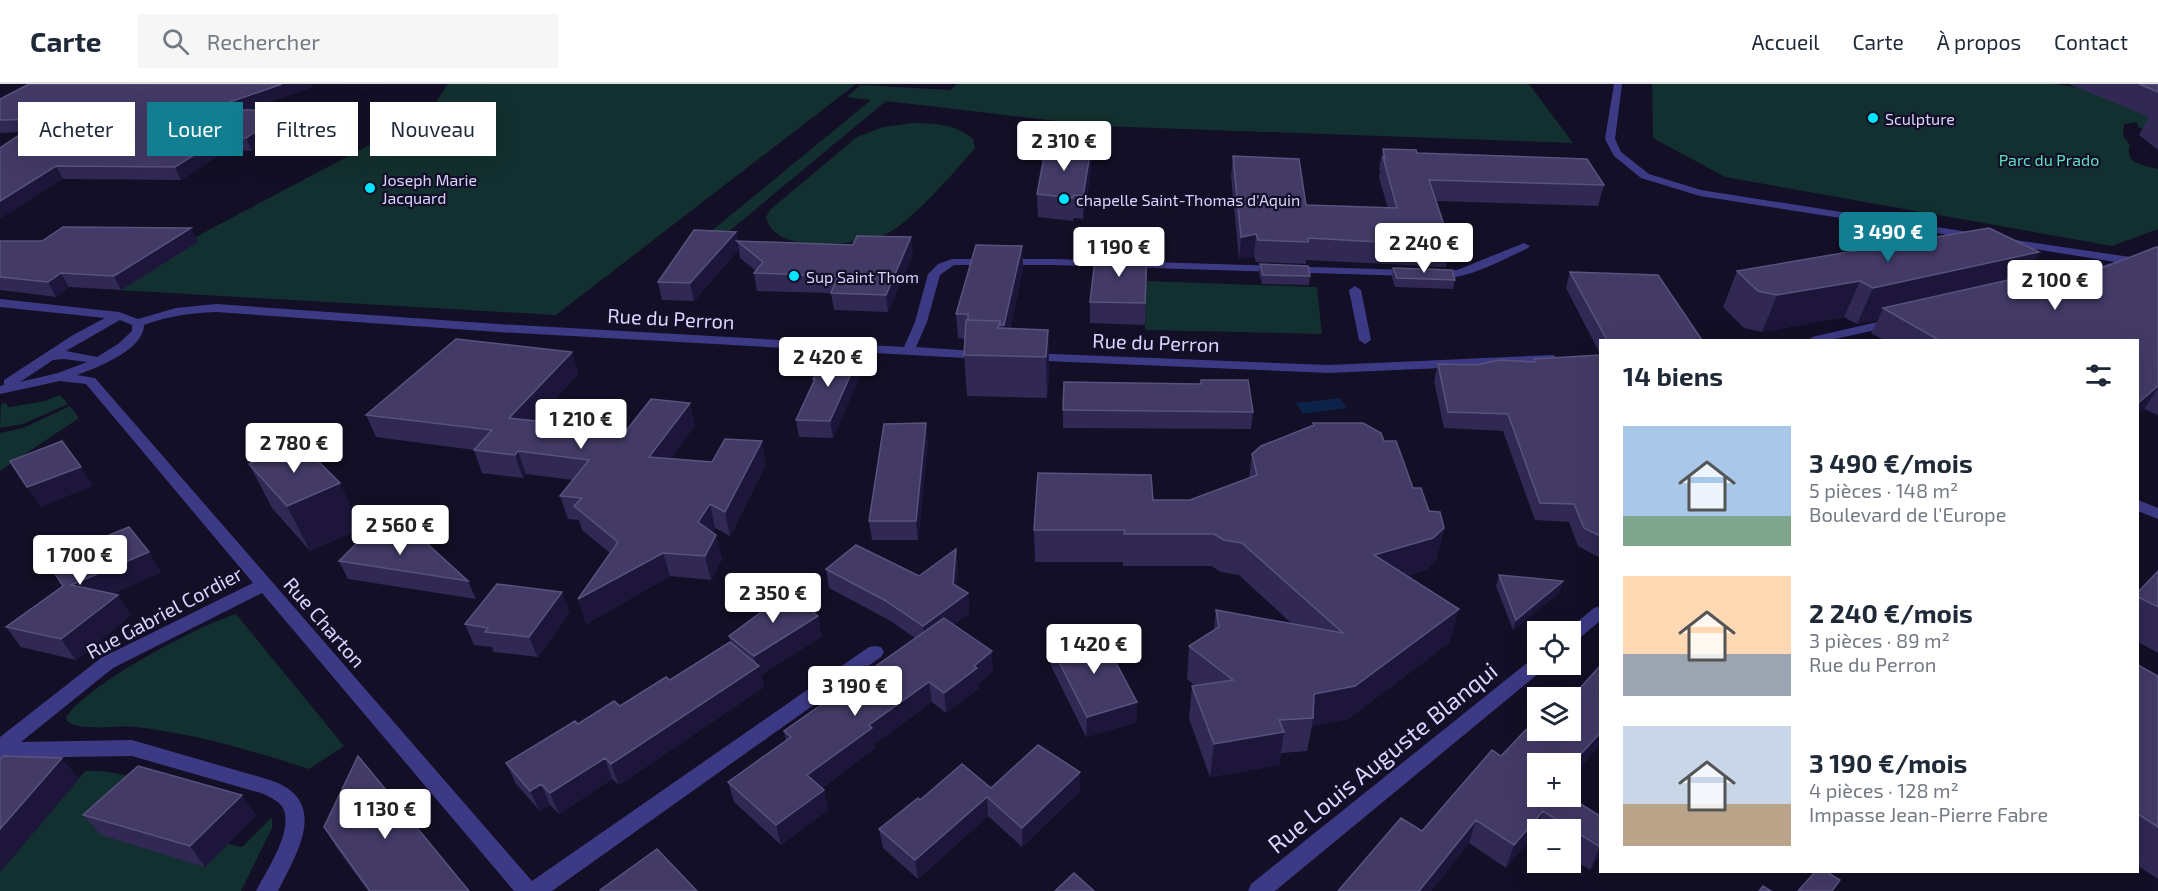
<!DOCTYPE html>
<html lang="fr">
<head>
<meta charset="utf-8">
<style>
	body { margin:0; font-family:"Exo 2",sans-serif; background:#f6f6f7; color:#1f2937; height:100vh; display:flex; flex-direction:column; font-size:22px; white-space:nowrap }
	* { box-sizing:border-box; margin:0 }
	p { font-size:20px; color:#747a83 }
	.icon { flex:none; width:33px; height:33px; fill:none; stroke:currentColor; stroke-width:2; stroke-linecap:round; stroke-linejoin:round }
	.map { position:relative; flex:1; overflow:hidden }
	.drawer { position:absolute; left:1599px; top:255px; width:540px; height:534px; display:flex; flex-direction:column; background:#fff; border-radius:0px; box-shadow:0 6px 24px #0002 }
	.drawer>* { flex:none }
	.guide { position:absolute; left:18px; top:18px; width:570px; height:54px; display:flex; gap:12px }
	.controls { position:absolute; left:1527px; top:537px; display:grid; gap:12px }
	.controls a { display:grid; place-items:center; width:54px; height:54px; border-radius:0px; background:#fff; box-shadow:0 6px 24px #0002; font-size:30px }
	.price { position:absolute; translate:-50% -51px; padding:0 14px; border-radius:6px; background:#fff; color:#222; font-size:20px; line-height:39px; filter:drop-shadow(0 2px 3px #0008) }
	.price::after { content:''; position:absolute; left:50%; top:36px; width:18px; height:14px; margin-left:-9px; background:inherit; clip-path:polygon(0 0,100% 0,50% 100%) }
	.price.on { background:#117e91; color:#fff }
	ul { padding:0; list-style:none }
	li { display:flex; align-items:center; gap:18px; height:150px; padding:0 24px }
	li span { display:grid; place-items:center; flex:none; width:168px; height:120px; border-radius:0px; color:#555 }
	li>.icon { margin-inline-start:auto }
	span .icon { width:72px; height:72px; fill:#fffc; stroke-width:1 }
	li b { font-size:26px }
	h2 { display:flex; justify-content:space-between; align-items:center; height:72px; padding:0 24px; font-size:26px }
	.tag { padding:0 21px; border-radius:0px; background:#fff; box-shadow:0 6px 24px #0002; font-size:21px; line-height:54px }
	.tag.on { background:#117e91; color:#fff }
	header { display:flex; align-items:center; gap:36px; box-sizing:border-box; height:84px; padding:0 30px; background:#fff; border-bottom:2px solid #e0e1e3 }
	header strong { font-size:28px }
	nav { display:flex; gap:33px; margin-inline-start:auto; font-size:21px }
	.search { width:420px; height:54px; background:#f6f6f7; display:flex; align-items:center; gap:15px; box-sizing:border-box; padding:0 21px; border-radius:0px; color:#747a83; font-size:22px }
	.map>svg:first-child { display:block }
</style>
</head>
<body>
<header>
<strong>Carte</strong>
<div class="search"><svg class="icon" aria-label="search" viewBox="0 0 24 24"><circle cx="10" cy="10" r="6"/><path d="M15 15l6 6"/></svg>Rechercher</div>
<nav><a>Accueil</a><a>Carte</a><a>À propos</a><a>Contact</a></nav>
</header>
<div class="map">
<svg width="2158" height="807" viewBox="0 0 2158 807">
	<rect width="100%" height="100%" fill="#130f26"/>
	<!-- green -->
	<path fill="#12302f" d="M448 0H856L556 231 117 206 190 156 428 30Z
		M957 0H1529L1573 59 1100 42 886 17 716 158H698L871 16 847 13 860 1 950 6Z
		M1652 0H2054L2123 9 2143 24 2158 45 2139 44 2137 38 2124 40 2123 52 2130 61C2124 80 2143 81 2158 85V145L2112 162 1725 93 1653 54Z
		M913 39C933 39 957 40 973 55L975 64C957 85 909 141 886 150 861 161 831 160 805 159 788 157 770 151 766 133L770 126 857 53 883 43Z
		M1146 197 1317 203 1322 250 1145 246Z
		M60 311 68 320 23 340 0 344 1 320 6 319 8 323H10L45 317Z
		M70 322 79 334 0 387V349L23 344Z
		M236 530 344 662 309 685C252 667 194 649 135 643 116 641 81 648 67 637L66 634C82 603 201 540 236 530Z
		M85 687H102L147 695 205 783 228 760 242 763 272 733V744L241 807H0V788Z"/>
	<!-- water -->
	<path fill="#0c2248" d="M1340 314 1347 324 1303 330 1296 319Z"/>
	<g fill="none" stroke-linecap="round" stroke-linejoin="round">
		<!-- minor -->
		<path fill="#3d3a85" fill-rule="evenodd" d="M1614 0H1622L1615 55 1621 68 1649 90 1701 106 1975 149 1980 152 1975 155 1700 112 1641 94 1614 72 1605 55Z
			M2002 154 2130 173 2158 163V170L2142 177 2158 181V188L2131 181 2047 205 2043 203V199L2115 178 1998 159V155Z
			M1524 159 1530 162 1528 164C1506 174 1450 206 1429 189L1435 186H1457Z
			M952 175H1053L1411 186 1417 189 1411 192 1053 181H954L940 191 927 238 916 263 988 268 989 271 988 274 983 275 498 248 216 228C191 229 168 232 144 241 144 266 96 284 77 291L95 294 532 797 869 563 875 562 881 563 884 568 881 573 552 807H514L262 509 113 584 21 658 132 656 270 696C330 716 298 768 278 807H256C266 787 294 747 283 724 279 717 271 714 264 710L132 672 0 674V653L101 574 253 499 86 300 60 297 0 310V302L4 301V296L73 251 105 234 0 223V215L119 228 138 235 176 224 216 220 498 240 904 263 915 238 928 190 938 180ZM120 236 132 241V247L118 260 97 273 66 267ZM64 275 87 278 58 289 20 298 53 276Z
			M1355 202 1361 206 1371 256 1365 260 1359 256 1349 206Z
			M1895 234 1901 238 1899 241 1830 256H1810L1812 253Z
			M1028 269 1329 281 1553 271 1559 275 1553 279 1329 289 1023 276 1022 273Z
			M2138 416 2158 424V435L2138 427Z
			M1600 522V537L1576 557 1570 559V548H1565L1594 524Z
			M1538 574V580H1547L1544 585 1275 807H1248L1251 800 1532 575Z"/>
	</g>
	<!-- wall -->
	<path fill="#312854" d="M2069 0H2158V66L2139 51 2149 33Z
		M312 3 247 26 292 38 252 67 227 66 181 96 63 95 23 48 0 49V15Z
		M1091 64V86L1083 135 1074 134 1073 137 1038 133 1037 110Z
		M1383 65 1417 69 1604 101 1598 122 1436 117 1451 162 1446 183 1306 176V180L1256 178 1254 172 1239 175 1231 92 1233 72 1306 121 1388 124 1379 94 1380 88 1379 85Z
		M191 144 198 158 121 206 69 203 56 213 0 206V157H42Z
		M736 148 738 157 913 170 888 228 834 226 831 209 757 207 754 189 756 187 740 174 739 165 694 217 662 216 658 198Z
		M1022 162 1023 185 1010 244 1048 246 1049 287 1047 314 967 312 964 271 965 255 958 254 956 230Z
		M2158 163V331L2144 325 2138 256H1884L1871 249 1878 236 1857 240 1844 233 1762 248 1744 244 1723 223 1737 187 2039 168 2026 193 2069 197Z
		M1147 169 1145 241 1090 239V218Z
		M1260 180 1310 192 1309 201 1262 200 1259 189Z
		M1393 184 1455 196 1453 205 1395 203 1392 193Z
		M1570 188 1702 256H1600V270L1566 204Z
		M572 268 578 290 535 337 626 347 695 341 671 374 712 378 766 380 730 452 715 444 712 448 722 475 711 496 670 492 586 540 578 515 610 469 582 446 579 436 568 435 560 412 573 396 526 390 523 394 482 389 474 366 376 353 366 331Z
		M1600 271V474L1578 462 1569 438 1535 436 1503 347 1444 344 1434 297 1438 280 1477 281 1533 278 1534 275Z
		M861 289 833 354 799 353 796 336 813 299V295Z
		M1201 296 1253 328 1251 345 1063 344V326L1201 300Z
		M1313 339 1384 357 1413 404 1429 427 1444 444 1436 476 1426 486 1406 492 1450 558 1348 635 1312 642 1307 667 1281 669 1279 681 1210 693 1189 635 1192 602H1195L1187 595 1189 562 1214 546 1216 526 1291 539 1239 491 1221 488 1211 482H1123V478H1035L1034 446 1190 416 1249 394 1252 370 1313 342Z
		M928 357 918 456H872L869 437Z
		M249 380 361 444 310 467 272 424Z
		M956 465 958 485 956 502 968 509 969 529 953 541 993 587 978 600 979 604 946 629 932 618 874 660 875 664 822 704 828 726 781 761 734 718 728 698 786 656 784 647 915 554 889 536 829 504 826 485 919 492Z
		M339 477 468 497 476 515 348 495Z
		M2158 487V569L2138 558V508Z
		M161 488 112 510 131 531 76 576 21 563 6 543 63 502Z
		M1499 491 1560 508 1513 546 1496 502Z
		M570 528 538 573 494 568 492 563 474 561 465 540Z
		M729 552H822L761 591 764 603 619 701 612 695 559 730 550 721 540 727 516 700 506 679 578 640 620 622 670 596 731 560Z
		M1051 562 1137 618V638L1086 653 1051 582Z
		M2138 581 2158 592V795L2138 782Z
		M1600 582V661L1570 695V680L1538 712 1600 732V771L1590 786 1570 773V746H1538V752L1534 750 1506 784 1469 759 1431 807H1338L1422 747 1501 672 1570 646Z
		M991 704 1080 707 1022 763 988 732 918 795 883 764 879 745 920 716Z
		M83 731H256L205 783 101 751Z
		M324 743 469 807H368L336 763Z"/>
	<!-- shaded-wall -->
	<path fill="#1d163a" d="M282 0H311L312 3 212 38 207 26Z
		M287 26 292 38 252 67 246 54Z
		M221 54 227 66 181 96 175 83Z
		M1091 64V86L1083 135V112Z
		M56 82 63 95 0 135V117Z
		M191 144 198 158 121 206 114 192Z
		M736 148 739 165 694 217 690 199Z
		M1256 150 1254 172 1239 175 1241 153Z
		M911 153 913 170 888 228 886 211Z
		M1022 162 1023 185 1005 265 1004 241Z
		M2039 168 2020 203 1883 224 1878 236 1857 240 1873 204Z
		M61 189 69 203 56 213 48 198Z
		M1860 197 1844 233 1762 248 1777 211Z
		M1048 246 1049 287 1047 314 1046 273Z
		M572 268 578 290 517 357 509 334Z
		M859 272 861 289 833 354 830 337Z
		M2158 302V304L2144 325 2138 330V319Z
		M690 319 695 341 656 396 649 373Z
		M926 339 928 357 918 456 916 437Z
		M762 357 766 380 730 452 725 428Z
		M518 367 526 390 523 394 515 371Z
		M81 383 93 402 41 423 27 403Z
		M340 399 361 444 310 467 287 422Z
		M710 420 715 444 704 461 698 438Z
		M1444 444 1436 476 1426 486 1368 503 1374 471Z
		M716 451 722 475 711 496 705 472Z
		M956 465 958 485 955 519 968 509 969 529 925 562 923 542 953 500Z
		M149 468 161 488 86 522 71 501Z
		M663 469 670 492 586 540 578 515Z
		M1563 497 1560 508 1513 546 1516 536Z
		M562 508 570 528 538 573 529 553Z
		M118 511 131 531 76 576 61 555Z
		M1459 525 1450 558 1348 635 1312 642 1313 634 1314 610Z
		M818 532 822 552 761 591 764 603 619 701 611 680 756 584 754 572Z
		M992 567 993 587 978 600 979 604 946 629 944 609Z
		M929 598 932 618 874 660 875 664 812 711 807 691 869 641Z
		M1137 618V638L1086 653 1087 633Z
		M1284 648 1279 681 1210 693 1214 660Z
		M1600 649V661L1570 695V682Z
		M62 674 79 695 0 788V745Z
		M605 674 612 695 559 730 550 709Z
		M1080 688V707L1022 763V744Z
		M541 700 550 721 540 727 530 707Z
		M824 706 828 726 781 761 776 741Z
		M242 711 256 731 205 783 190 762Z
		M987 713 988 732 918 795 915 776Z
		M1543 727 1534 750 1506 784 1514 761Z
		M1476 736 1469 759 1431 807H1419Z
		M1600 762V771L1590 786Z"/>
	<!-- building -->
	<path fill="#433a66" stroke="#5a527e" stroke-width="1.5" d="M29 0H282L207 26H287L246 54H221L175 83 56 82 0 117V64L43 35 0 36V15Z
		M2139 0H2158V8Z
		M1058 63 1091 64 1083 112 1074 111 1073 114 1037 110 1045 67Z
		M1383 65 1416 66 1417 69 1587 75 1604 101 1429 96 1451 162 1308 154V158L1258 156 1256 150 1241 153 1233 72 1299 75 1306 121 1397 124 1383 73 1385 74Z
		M63 143 191 144 114 192 61 189 48 198 0 193V157H42Z
		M1989 144 2039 168 1873 204 1860 197 1777 211 1758 207 1737 187Z
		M694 146 736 148 690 199 658 198Z
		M857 152 911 153 886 211 831 209 838 192 754 189 763 178 737 157 853 161Z
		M976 161 1022 162 1004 241H1000V237L968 236V230H956Z
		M2156 163H2158V302L2138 319V256H1933L1937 255 1883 224 2049 187 2069 197Z
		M1096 167 1147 169 1145 219 1090 218Z
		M1260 180 1308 182 1310 192 1263 191Z
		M1393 184 1452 186 1455 196 1397 194Z
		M1570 188 1658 191 1702 256H1607Z
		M966 236 1000 237 998 244 1048 246 1046 273 964 271Z
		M456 255 572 268 509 334 626 347 651 315 690 319 649 373 712 378 725 355 762 357 725 428 710 420 698 438 716 451 705 472 663 469 578 515 618 458 574 422 582 414 560 412 589 376 518 367 515 371 474 366 492 346 366 331Z
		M826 271 859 272 830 337 796 336 815 295H813Z
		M1600 271V452L1584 444 1574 420 1540 419 1508 330 1448 328 1438 280 1477 281 1499 276 1535 278 1534 275Z
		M1201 296H1248L1253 328 1063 326 1064 298 1201 300Z
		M926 339 916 437H869L884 340Z
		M1313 339H1363L1381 349 1384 357H1396L1413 404H1421L1429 427 1440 428 1444 444 1433 454 1374 471 1459 525 1355 602 1314 610 1313 634 1279 636 1284 648 1214 660 1192 602 1233 596 1189 562 1219 543 1216 526 1343 549 1242 459 1224 456 1214 450H1124L1125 446H1034L1038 389 1151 391 1153 416H1190L1257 391 1252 370 1261 362 1314 341Z
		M62 357 81 383 27 403 10 377Z
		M300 359 340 399 287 422 249 380Z
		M129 443 149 468 71 501 118 511 61 555 6 543 63 502 50 482 80 469 78 464Z
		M367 449 423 456 468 497 339 477Z
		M856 461 919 492 956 465 953 500 968 509 923 542 886 517 826 485Z
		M2158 487V523L2138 513V508Z
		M1499 491 1563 497 1516 536Z
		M497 500 562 508 529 553 485 548 488 544 465 540Z
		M788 508 818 532 754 572 729 552Z
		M944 534 992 567 974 582 977 584 944 609 929 598 869 641 872 644 807 691 824 706 776 741 728 698 791 653 784 647Z
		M1100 549 1137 618 1087 633 1051 562Z
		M730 558 759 582 611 680 605 674 550 709 541 700 530 707 506 679 575 637 578 640 614 617 620 622 666 593 670 596Z
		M2138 581 2158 592V743L2138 730Z
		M1600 582V649L1570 682V680H1538V712H1568L1600 732V763L1543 727 1514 761 1476 736 1419 807H1338L1401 734 1422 747 1492 666 1501 672 1538 633V646H1570V615Z
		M1038 661 1080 688 1022 744 987 713 915 776 879 745 918 714 920 716 962 680 991 704Z
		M3 672 62 674 0 745V676Z
		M358 672 469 807H370L324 743Z
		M138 682 242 711 190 762 83 731Z
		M657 765 697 807H601L600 806Z
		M1815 788H1827L1840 796 1832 807H1798Z
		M1074 789 1094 807H1055Z
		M1763 802 1771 807H1759Z"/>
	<!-- markers -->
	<g fill="#00e5ff" stroke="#130f26" stroke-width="2">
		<circle cx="1873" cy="34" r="6"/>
		<circle cx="370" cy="104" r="6"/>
		<circle cx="1064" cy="115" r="6"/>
		<circle cx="794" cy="192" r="6"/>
	</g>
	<g text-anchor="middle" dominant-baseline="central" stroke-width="4.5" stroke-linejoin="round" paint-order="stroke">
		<!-- far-poi labels -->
		<g font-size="16" fill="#d9d4ff" stroke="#130f26" text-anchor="start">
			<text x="1885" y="34">Sculpture</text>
			<text x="382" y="95">Joseph Marie<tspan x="382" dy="18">Jacquard</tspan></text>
			<text x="1076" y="115">chapelle Saint-Thomas d'Aquin</text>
			<text x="806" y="192">Sup Saint Thom</text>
		</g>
		<!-- far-park labels -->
		<g font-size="16" fill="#5fe0c0" stroke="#130f26">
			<text x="2049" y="75">Parc du Prado</text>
		</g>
		<!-- street labels -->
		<g font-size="20" fill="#d9d4ff" stroke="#130f26">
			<text transform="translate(671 234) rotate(3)">Rue du Perron</text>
			<text transform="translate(1156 258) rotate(2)">Rue du Perron</text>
			<text transform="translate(164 528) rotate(-28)">Rue Gabriel Cordier</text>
			<text transform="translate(325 538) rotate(49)">Rue Charton</text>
		</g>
		<!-- near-street labels -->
		<g font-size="24" fill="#d9d4ff" stroke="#130f26">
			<text transform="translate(1382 673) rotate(-39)">Rue Louis Auguste Blanqui</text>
		</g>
	</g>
</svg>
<div class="controls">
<a><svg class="icon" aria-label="locate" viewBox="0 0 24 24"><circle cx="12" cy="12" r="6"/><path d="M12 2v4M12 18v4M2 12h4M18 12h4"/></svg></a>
<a><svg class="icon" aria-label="layers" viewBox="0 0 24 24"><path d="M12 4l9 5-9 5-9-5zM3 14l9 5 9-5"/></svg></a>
<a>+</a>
<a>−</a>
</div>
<b class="price" style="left:1064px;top:88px">2 310 €</b>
<b class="price on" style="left:1888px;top:179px">3 490 €</b>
<b class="price" style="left:1424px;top:190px">2 240 €</b>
<b class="price" style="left:1119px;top:194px">1 190 €</b>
<b class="price" style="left:2055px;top:227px">2 100 €</b>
<b class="price" style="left:828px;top:304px">2 420 €</b>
<b class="price" style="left:581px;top:366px">1 210 €</b>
<b class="price" style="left:294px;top:390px">2 780 €</b>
<b class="price" style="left:400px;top:472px">2 560 €</b>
<b class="price" style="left:80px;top:502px">1 700 €</b>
<b class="price" style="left:773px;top:540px">2 350 €</b>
<b class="price" style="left:1094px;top:591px">1 420 €</b>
<b class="price" style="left:855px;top:633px">3 190 €</b>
<b class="price" style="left:385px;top:756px">1 130 €</b>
<div class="guide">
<a class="tag">Acheter</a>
<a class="tag on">Louer</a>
<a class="tag">Filtres</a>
<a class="tag">Nouveau</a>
</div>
<section class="drawer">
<h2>14 biens<svg class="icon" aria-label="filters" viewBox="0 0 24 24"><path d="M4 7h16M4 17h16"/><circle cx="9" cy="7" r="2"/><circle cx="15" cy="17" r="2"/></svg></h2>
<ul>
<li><span style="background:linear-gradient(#a9c7e8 75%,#7fa58c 0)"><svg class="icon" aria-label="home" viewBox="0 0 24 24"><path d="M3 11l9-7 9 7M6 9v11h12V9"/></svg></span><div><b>3 490 €/mois</b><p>5 pièces · 148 m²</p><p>Boulevard de l'Europe</p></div></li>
<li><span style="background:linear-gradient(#ffd9b3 65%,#9aa5b1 0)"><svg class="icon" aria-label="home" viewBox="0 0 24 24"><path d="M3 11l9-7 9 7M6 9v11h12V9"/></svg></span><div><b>2 240 €/mois</b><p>3 pièces · 89 m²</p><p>Rue du Perron</p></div></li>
<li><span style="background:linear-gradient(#c9d6e8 65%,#b9a48a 0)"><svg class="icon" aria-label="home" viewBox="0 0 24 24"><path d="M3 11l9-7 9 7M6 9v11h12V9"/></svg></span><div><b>3 190 €/mois</b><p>4 pièces · 128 m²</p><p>Impasse Jean-Pierre Fabre</p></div></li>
</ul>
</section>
</div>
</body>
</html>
